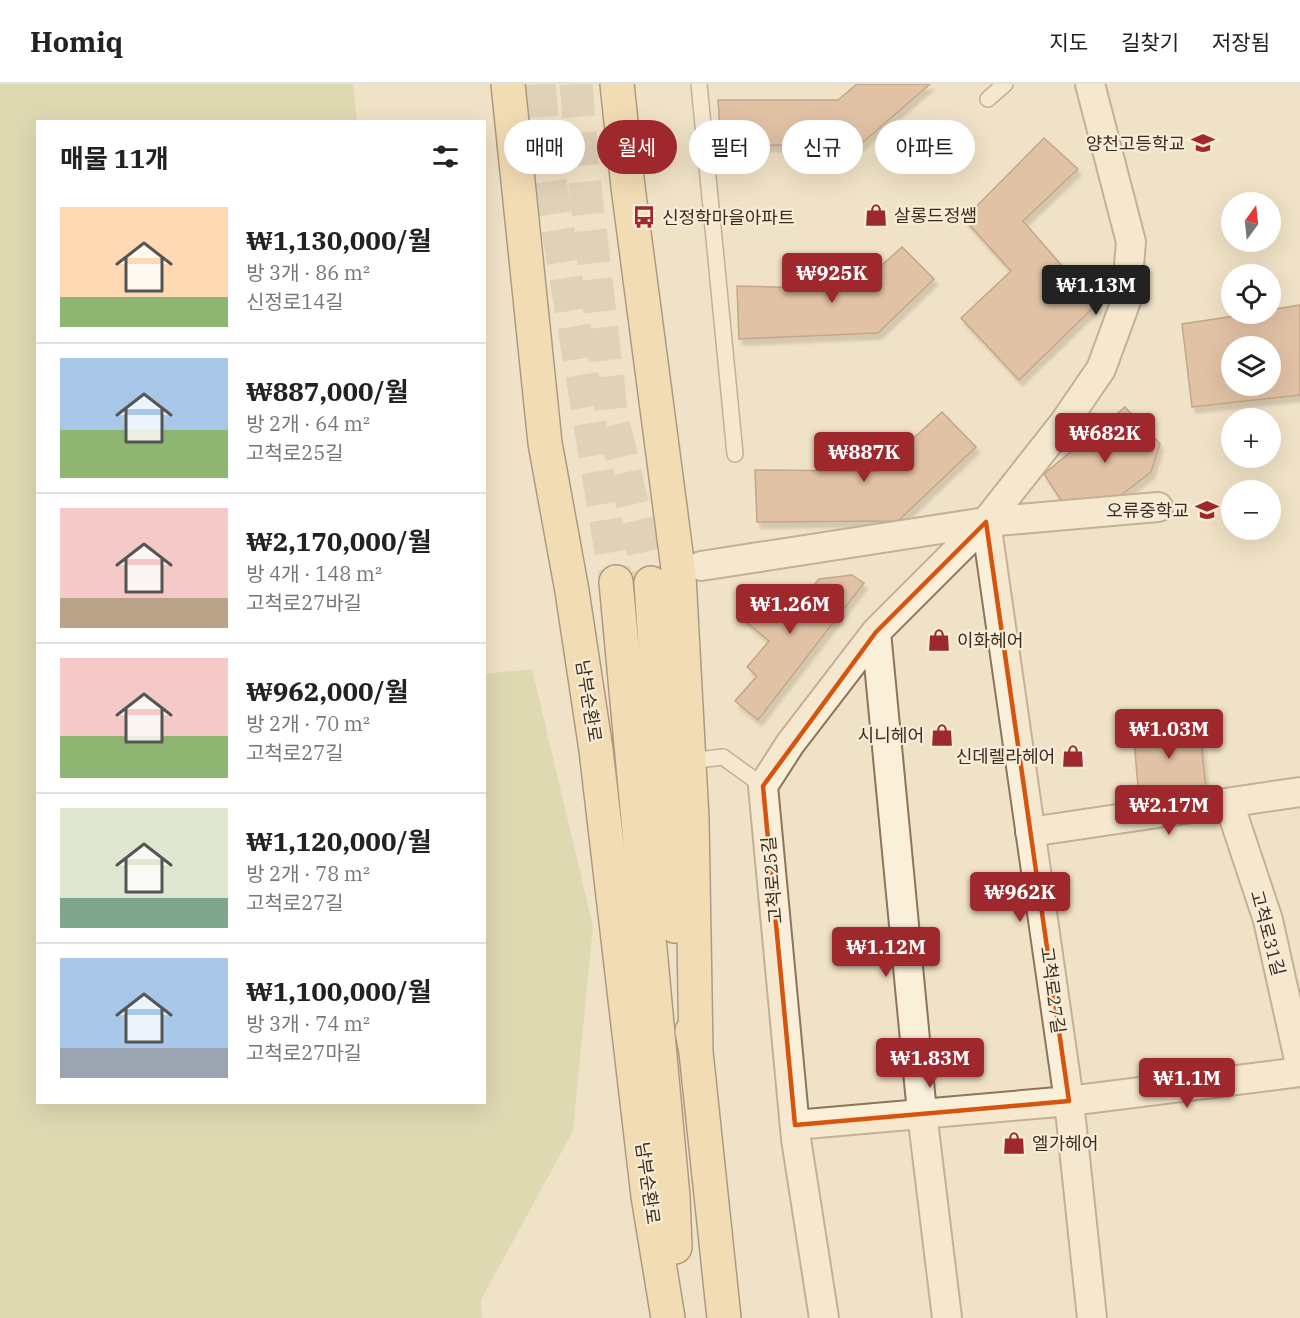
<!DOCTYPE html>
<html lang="ko">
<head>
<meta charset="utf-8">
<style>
	body { margin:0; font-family:"IBM Plex Serif","Noto Sans KR",serif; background:#f6f6f6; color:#222; height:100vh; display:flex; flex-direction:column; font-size:22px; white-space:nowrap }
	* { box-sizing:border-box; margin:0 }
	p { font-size:20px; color:#767676 }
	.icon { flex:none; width:33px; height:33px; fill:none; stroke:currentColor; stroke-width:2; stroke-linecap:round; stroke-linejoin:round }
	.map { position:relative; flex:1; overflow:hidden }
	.sheet { position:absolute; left:36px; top:36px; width:450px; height:984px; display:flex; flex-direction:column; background:#fff; border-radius:0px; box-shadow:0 6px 24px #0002 }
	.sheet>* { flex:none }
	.guide { position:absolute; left:504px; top:36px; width:570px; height:54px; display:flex; gap:12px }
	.needle { width:39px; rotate:15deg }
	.fabs { position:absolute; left:1221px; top:108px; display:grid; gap:12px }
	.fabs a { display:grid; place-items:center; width:60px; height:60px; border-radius:50%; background:#fff; box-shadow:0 6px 24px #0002; font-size:30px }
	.price { position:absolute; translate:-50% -51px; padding:0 14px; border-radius:6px; background:#9f282d; color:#fff; font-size:20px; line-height:39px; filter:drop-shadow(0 2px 3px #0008) }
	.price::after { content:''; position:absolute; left:50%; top:36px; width:18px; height:14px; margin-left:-9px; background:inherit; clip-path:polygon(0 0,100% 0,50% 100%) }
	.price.selected { background:#222; color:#fff }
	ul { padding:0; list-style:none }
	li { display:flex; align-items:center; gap:18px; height:150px; padding:0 24px }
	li+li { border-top:2px solid #e0e0e0 }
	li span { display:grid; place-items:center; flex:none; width:168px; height:120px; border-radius:0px; color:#555 }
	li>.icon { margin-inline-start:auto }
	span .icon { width:72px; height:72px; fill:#fffc; stroke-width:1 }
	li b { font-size:26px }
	h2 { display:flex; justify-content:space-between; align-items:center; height:72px; padding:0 24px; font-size:26px }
	.chip { padding:0 21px; border-radius:27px; background:#fff; box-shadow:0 6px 24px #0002; font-size:21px; line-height:54px }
	.chip.selected { background:#9f282d; color:#fff }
	header { display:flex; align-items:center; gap:36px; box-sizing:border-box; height:84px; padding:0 30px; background:#fff; border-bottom:2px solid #e0e0e0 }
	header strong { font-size:28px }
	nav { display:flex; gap:33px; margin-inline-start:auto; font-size:21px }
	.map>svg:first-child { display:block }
</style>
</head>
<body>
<header>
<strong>Homiq</strong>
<nav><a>지도</a><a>길찾기</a><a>저장됨</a></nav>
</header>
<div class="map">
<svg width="1300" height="1234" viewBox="0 0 1300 1234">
	<defs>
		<filter id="shadow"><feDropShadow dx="3.5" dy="6" stdDeviation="1.5" flood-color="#0004"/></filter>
	</defs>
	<rect width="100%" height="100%" fill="#f0e2c6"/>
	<!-- green -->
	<path fill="#cbcf99" d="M0 0H353L357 37 38 38V1018H484L485 590 532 585 593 842 573 1047 481 1216 482 1234H0Z"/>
	<!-- building -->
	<path fill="#d09b7b" stroke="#8d5c3f" stroke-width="1.5" fill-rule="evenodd" filter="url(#shadow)" d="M857 0H930L861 60 721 62 718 16H838Z
		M1044 54 1078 85 1023 137 1096 221 1019 296 961 234 1011 187 964 135Z
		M902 163 934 195 878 249 739 255 737 202 855 205Z
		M1300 221V311L1192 323 1182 240 1248 230H1270V226ZM1232 262H1270V302H1232Z
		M1125 323 1160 360 1151 388 1108 421 1070 430 1044 390Z
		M942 328 976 363 898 437 757 438 755 386 878 387Z
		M852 491 864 499 758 636 735 617 757 592 747 583 769 557 738 531 758 502 791 529 819 495Z
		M1199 639 1206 706 1139 714 1133 645Z"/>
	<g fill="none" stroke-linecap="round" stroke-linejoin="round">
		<!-- primary-tunnel -->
		<path stroke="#ccbea5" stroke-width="33" stroke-dasharray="33 16" stroke-linecap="butt" d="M539 0 545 67 616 498
			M576 0 584 94 612 333 651 499"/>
		<!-- lane casing -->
		<g stroke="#8d745b" stroke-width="18">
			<path id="lane" d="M699 0 735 370
				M988 15 1005 0
				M689 677 723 673 763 702"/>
		</g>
		<!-- street casing -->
		<g stroke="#8d745b" stroke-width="32">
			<path id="street" d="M986 438 1069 1017 1092 1234
				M701 482 986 438 1158 423
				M876 548 922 1029 947 1234
				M1229 719 1268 836 1300 980
				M1030 748 1300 708
				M795 1041 1069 1017 1300 988
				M824 1234 796 1055 763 702 790 660 876 548 986 438 1064 339 1101 285 1126 217 1131 158 1090 0"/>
		</g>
		<!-- primary casing -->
		<g stroke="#5b422f" stroke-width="36">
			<path id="primary" d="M508 0 545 359 572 507 596 666 648 1112 668 1234
				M617 0 628 103 679 492 692 735 696 968
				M616 498 673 1113 675 1163
				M651 499 672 819 675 842
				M692 947 696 968 724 1234"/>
		</g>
		<!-- lane -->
		<use href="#lane" stroke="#faf0da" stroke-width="15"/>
		<!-- street -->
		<use href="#street" stroke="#faf0da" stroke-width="28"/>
		<!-- primary -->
		<use href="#primary" stroke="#f4d69e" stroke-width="33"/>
	</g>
	<!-- marked area -->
	<path d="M0 0H1300V1234H0ZM986 438 1069 1017 795 1041 763 702 876 548Z" fill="#f0e2c6" fill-opacity=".55" fill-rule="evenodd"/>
	<path fill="none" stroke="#d7540e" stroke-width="4.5" stroke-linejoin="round" d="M986 438 1069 1017 795 1041 763 702 876 548Z"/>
	<!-- icons -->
	<defs>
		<g id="school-bare" transform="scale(1.8)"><path d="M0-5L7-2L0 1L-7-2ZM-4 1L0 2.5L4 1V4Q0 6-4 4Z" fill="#9f282d" stroke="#f7edd7" stroke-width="2.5" paint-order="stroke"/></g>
		<g id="shop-bare" transform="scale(1.8)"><path d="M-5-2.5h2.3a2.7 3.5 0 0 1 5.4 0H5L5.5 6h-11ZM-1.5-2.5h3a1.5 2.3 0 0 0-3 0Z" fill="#9f282d" stroke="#f7edd7" stroke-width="2.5" paint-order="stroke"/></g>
		<g id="bus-bare" transform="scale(1.8)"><path d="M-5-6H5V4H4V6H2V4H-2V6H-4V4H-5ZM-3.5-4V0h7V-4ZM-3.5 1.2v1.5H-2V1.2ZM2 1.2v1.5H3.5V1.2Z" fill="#9f282d" stroke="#f7edd7" stroke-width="2.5" paint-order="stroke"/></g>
	</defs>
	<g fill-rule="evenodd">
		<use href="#school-bare" x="1203" y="59"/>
		<use href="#shop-bare" x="876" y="131"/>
		<use href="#bus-bare" x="644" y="133"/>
		<use href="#school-bare" x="1207" y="426"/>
		<use href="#shop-bare" x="939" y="556"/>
		<use href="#shop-bare" x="942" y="651"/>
		<use href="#shop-bare" x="1073" y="672"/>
		<use href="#shop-bare" x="1014" y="1059"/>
	</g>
	<g text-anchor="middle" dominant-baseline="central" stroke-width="4.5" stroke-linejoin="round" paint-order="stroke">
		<!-- poi labels -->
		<g font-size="18" fill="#3d2c1f" stroke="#f7edd7" text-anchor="end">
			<text x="1185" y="59">양천고등학교</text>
			<text x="894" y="131" text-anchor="start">살롱드정쌤</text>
			<text x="662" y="133" text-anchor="start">신정학마을아파트</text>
			<text x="1189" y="426">오류중학교</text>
			<text x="957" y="556" text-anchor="start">이화헤어</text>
			<text x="924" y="651">시니헤어</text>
			<text x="1055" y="672">신데렐라헤어</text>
			<text x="1032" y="1059" text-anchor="start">엘가헤어</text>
		</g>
		<!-- street labels -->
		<g font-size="18" fill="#3d2c1f" stroke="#f7edd7">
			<text transform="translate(589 617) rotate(81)">남부순환로</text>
			<text transform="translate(772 796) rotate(-95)">고척로25길</text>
			<text transform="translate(1268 849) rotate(75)">고척로31길</text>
			<text transform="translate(1053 906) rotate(82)">고척로27길</text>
			<text transform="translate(648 1099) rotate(82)">남부순환로</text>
		</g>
	</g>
</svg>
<div class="fabs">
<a><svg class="needle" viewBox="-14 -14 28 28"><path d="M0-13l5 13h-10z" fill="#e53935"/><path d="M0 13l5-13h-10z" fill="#767676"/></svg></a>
<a><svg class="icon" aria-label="locate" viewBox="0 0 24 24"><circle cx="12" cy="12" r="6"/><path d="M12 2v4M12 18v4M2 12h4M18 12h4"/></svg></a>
<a><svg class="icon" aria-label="layers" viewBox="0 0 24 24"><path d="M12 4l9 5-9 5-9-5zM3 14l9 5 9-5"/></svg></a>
<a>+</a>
<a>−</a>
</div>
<b class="price" style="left:832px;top:220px">₩925K</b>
<b class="price selected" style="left:1096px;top:232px">₩1.13M</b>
<b class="price" style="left:1105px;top:380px">₩682K</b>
<b class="price" style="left:864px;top:399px">₩887K</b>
<b class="price" style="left:790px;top:551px">₩1.26M</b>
<b class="price" style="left:1169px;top:676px">₩1.03M</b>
<b class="price" style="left:1169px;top:752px">₩2.17M</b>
<b class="price" style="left:1020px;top:839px">₩962K</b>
<b class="price" style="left:886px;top:894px">₩1.12M</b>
<b class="price" style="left:930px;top:1005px">₩1.83M</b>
<b class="price" style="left:1187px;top:1025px">₩1.1M</b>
<div class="guide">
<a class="chip">매매</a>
<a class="chip selected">월세</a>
<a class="chip">필터</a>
<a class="chip">신규</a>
<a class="chip">아파트</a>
</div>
<section class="sheet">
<h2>매물 11개<svg class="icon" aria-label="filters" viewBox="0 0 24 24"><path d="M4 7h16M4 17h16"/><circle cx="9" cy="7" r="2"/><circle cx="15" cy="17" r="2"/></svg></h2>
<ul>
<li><span style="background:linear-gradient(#ffd9b3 75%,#8fb573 0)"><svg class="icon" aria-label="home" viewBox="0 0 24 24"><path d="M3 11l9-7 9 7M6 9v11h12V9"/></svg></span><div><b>₩1,130,000/월</b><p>방 3개 · 86 m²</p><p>신정로14길</p></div></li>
<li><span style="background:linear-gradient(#a9c7e8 60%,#8fb573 0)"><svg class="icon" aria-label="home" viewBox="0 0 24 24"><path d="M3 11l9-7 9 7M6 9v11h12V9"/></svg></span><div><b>₩887,000/월</b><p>방 2개 · 64 m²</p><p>고척로25길</p></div></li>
<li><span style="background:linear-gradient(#f6c9c9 75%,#b9a48a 0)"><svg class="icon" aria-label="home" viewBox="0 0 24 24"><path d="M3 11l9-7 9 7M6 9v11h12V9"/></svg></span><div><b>₩2,170,000/월</b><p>방 4개 · 148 m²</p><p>고척로27바길</p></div></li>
<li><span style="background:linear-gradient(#f6c9c9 65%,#8fb573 0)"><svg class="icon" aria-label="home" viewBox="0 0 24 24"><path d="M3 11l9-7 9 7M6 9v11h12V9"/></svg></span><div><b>₩962,000/월</b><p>방 2개 · 70 m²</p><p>고척로27길</p></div></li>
<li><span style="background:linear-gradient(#dfe7d0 75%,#7fa58c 0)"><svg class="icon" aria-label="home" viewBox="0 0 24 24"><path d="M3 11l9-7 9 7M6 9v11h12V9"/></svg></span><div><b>₩1,120,000/월</b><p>방 2개 · 78 m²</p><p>고척로27길</p></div></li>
<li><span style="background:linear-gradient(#a9c7e8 75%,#9aa5b1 0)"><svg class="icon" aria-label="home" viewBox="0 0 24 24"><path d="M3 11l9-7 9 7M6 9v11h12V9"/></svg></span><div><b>₩1,100,000/월</b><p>방 3개 · 74 m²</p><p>고척로27마길</p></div></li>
</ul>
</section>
</div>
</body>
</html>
